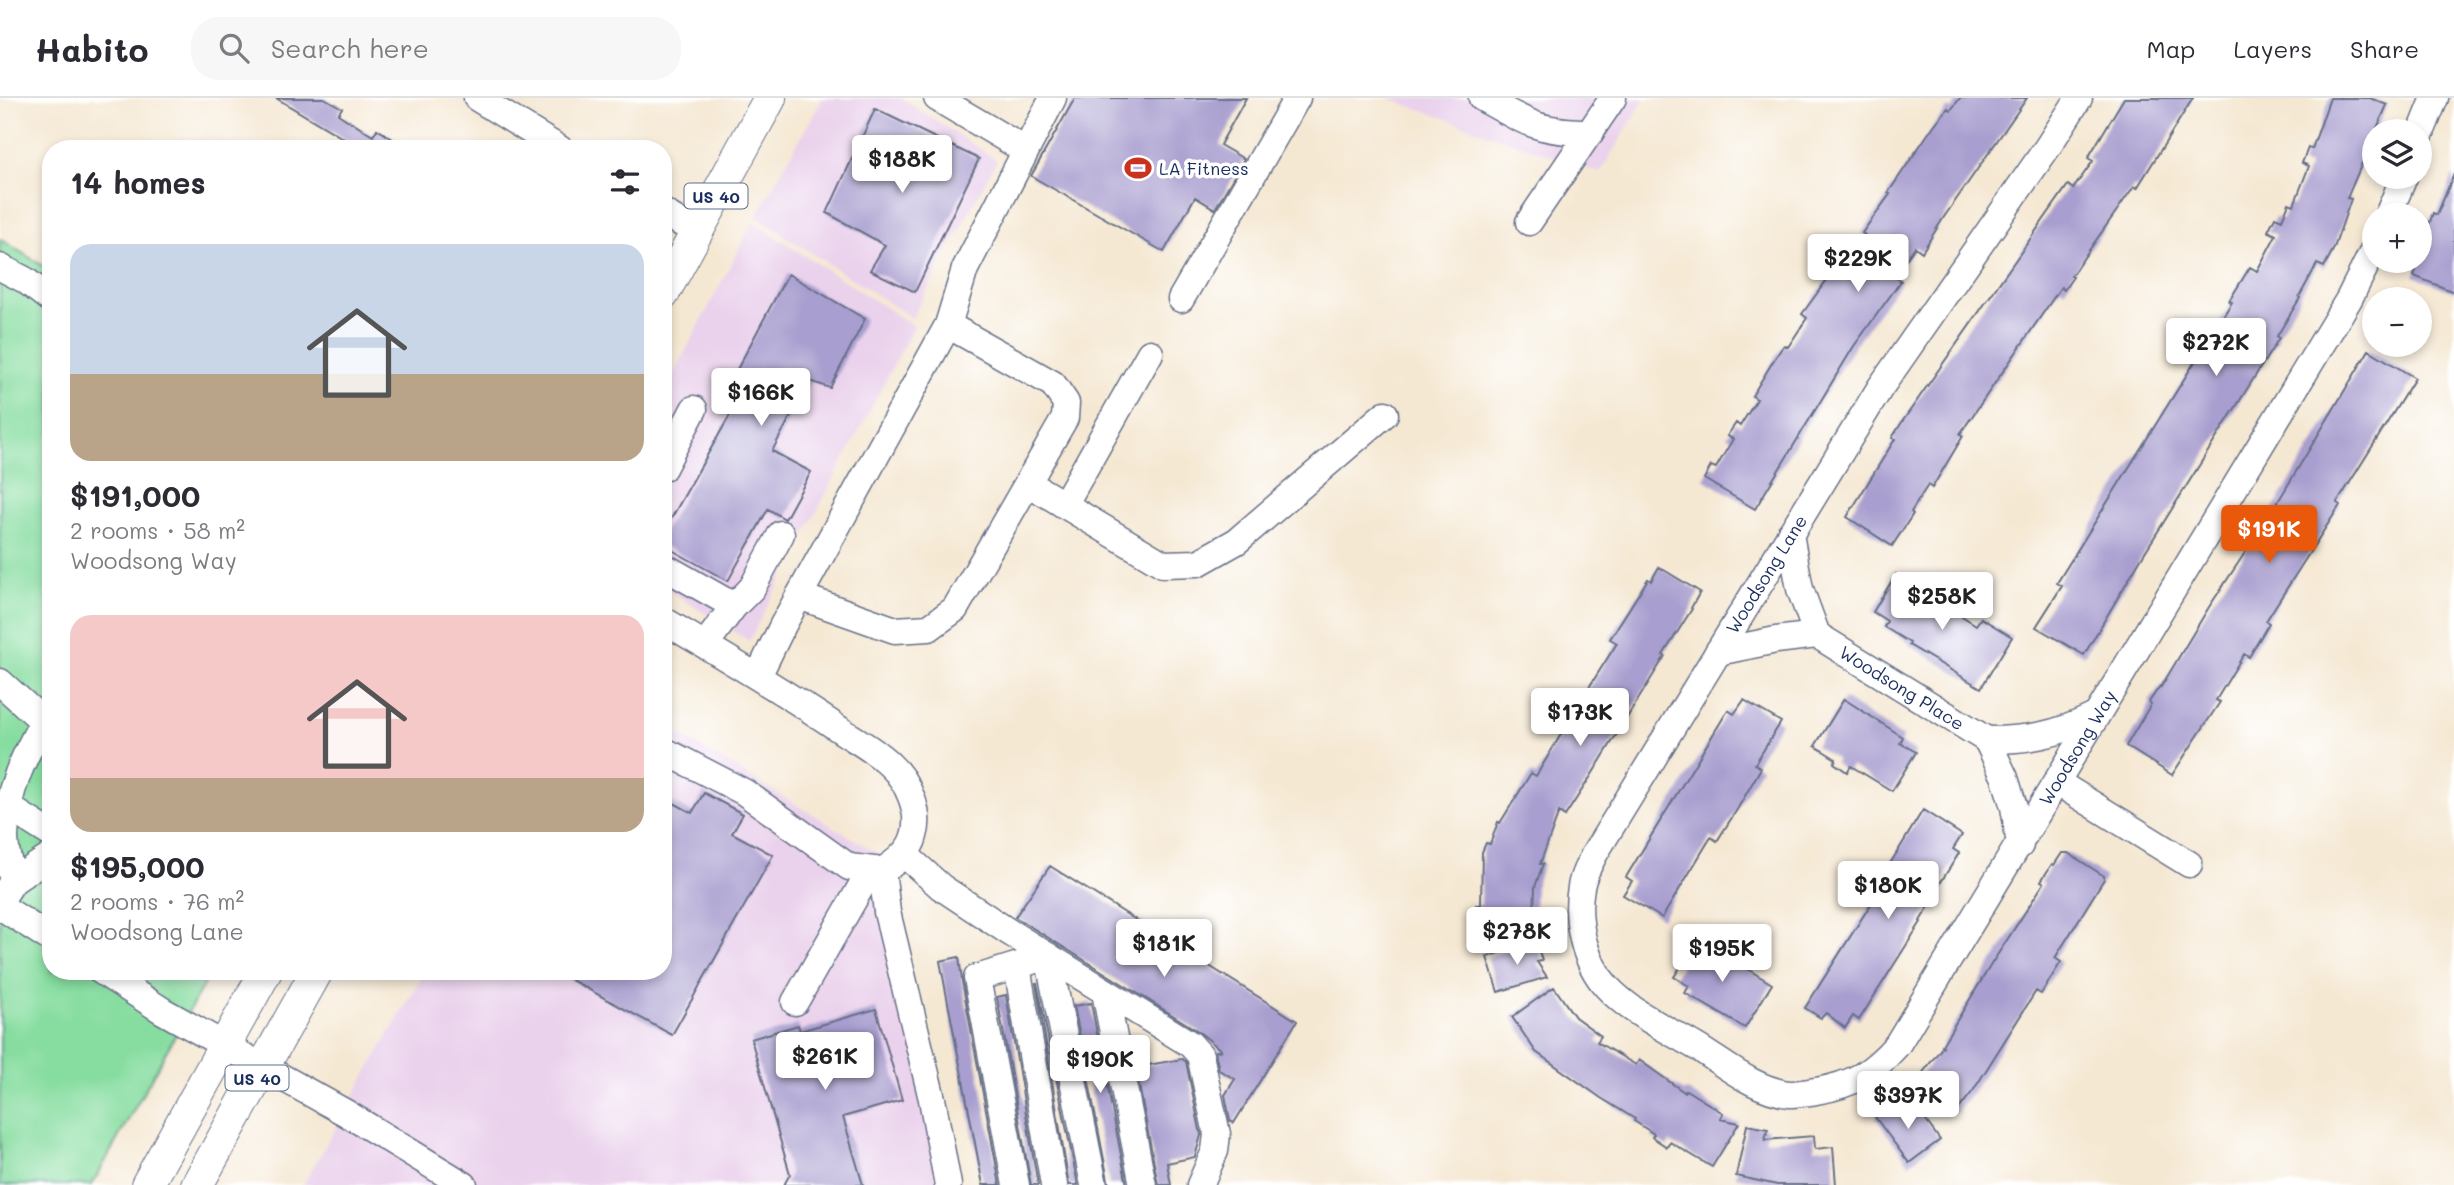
<!DOCTYPE html>
<html lang="en">
<head>
<meta charset="utf-8">
<style>
	body { margin:0; font-family:Mali,sans-serif; background:#f7f7f7; color:#2b2b33; height:100vh; display:flex; flex-direction:column; font-size:26px; white-space:nowrap }
	* { box-sizing:border-box; margin:0 }
	p { font-size:23px; color:#7c7c81 }
	.icon { flex:none; width:38px; height:38px; fill:none; stroke:currentColor; stroke-width:2; stroke-linecap:round; stroke-linejoin:round }
	.map { position:relative; flex:1; overflow:hidden }
	.sheet { position:absolute; left:42px; top:42px; width:630px; height:840px; display:flex; flex-direction:column; background:#fff; border-radius:28px; box-shadow:0 4px 10px #0003 }
	.sheet>* { flex:none }
	.tools { position:absolute; left:2362px; top:21px; display:grid; gap:14px }
	.tools a { display:grid; place-items:center; width:70px; height:70px; border-radius:50%; background:#fff; box-shadow:0 4px 10px #0003; font-size:35px }
	.price { position:absolute; translate:-50% -60px; padding:0 16px; border-radius:7px; background:#fff; color:#222; font-size:23px; line-height:46px; filter:drop-shadow(0 2px 4px #0008) }
	.price::after { content:''; position:absolute; left:50%; top:42px; width:21px; height:16px; margin-left:-10px; background:inherit; clip-path:polygon(0 0,100% 0,50% 100%) }
	.price.selected { background:#ea580c; color:#fff }
	ul { padding:0; list-style:none }
	li { display:grid; align-content:center; gap:14px; height:371px; padding:0 28px }
	li span { display:grid; place-items:center; height:217px; border-radius:21px; color:#555 }
	li>.icon { margin-inline-start:auto }
	span .icon { width:126px; height:126px; fill:#fffc; stroke-width:1 }
	li b { font-size:30px }
	h2 { display:flex; justify-content:space-between; align-items:center; height:84px; padding:0 28px; font-size:30px }
	header { display:flex; align-items:center; gap:42px; box-sizing:border-box; height:98px; padding:0 35px; background:#fff; border-bottom:2px solid #e1e1e2 }
	header strong { font-size:33px }
	nav { display:flex; gap:38px; margin-inline-start:auto; font-size:24px }
	.search { width:490px; height:63px; background:#f7f7f7; display:flex; align-items:center; gap:18px; box-sizing:border-box; padding:0 24px; border-radius:28px; color:#7c7c81; font-size:26px }
	.map>svg:first-child { display:block }
</style>
</head>
<body>
<header>
<strong>Habito</strong>
<div class="search"><svg class="icon" aria-label="search" viewBox="0 0 24 24"><circle cx="10" cy="10" r="6"/><path d="M15 15l6 6"/></svg>Search here</div>
<nav><a>Map</a><a>Layers</a><a>Share</a></nav>
</header>
<div class="map">
<svg width="2454" height="1087" viewBox="0 0 2454 1087">
	<rect width="100%" height="100%" fill="#fff"/>
	<filter id="ink" filterUnits="userSpaceOnUse"><feTurbulence type="fractalNoise" baseFrequency=".0143" numOctaves="2"/><feDisplacementMap in="SourceGraphic" scale="14" xChannelSelector="R" yChannelSelector="G"/><feConvolveMatrix kernelMatrix="1 2 1 2 8 2 1 2 1" color-interpolation-filters="sRGB"/></filter>
	<filter id="wash" filterUnits="userSpaceOnUse"><feTurbulence type="fractalNoise" baseFrequency=".00686" numOctaves="4" result="noise"/><feDisplacementMap in="SourceGraphic" scale="28" xChannelSelector="R" yChannelSelector="G"/><feGaussianBlur stdDeviation="1.57" result="paint"/><feColorMatrix in="noise" values="0 0 0 0 0 0 0 0 0 0 0 0 0 0 0 0 0 1.4 0 .05"/><feComposite in="paint" operator="in"/></filter>
	<g filter="url(#wash)">
		<rect width="100%" height="100%" fill="#f5e8d3"/>
		<!-- built -->
		<path fill="#ead1ec" d="M823 0H901L997 62 912 220 756 119Z
			M1387 0H1645L1600 75Z
			M753 124 914 228 749 543 663 489V296Z
			M663 627 879 756 958 1087H303L425 873H663Z"/>
		<!-- green -->
		<path fill="#87dda0" stroke="#51867f" stroke-width="2" d="M0 141 51 173V873H211L92 1087H0Z"/>
		<g id="blocks">
			<!-- building -->
			<path fill="#a89ecf" d="M276 0H324L342 10 338 16 373 38 377 31 408 51H361Z
				M1075 0H1246L1220 47 1244 61 1215 111 1195 99 1164 154 1031 78Z
				M1960 0H2027L1944 119 1922 154 1915 149 1894 178 1901 183 1854 248 1755 411 1704 381 1711 368 1716 370 1733 341 1727 338 1736 325 1740 328 1757 301 1752 298 1775 260 1784 247 1788 249 1807 220 1802 216 1837 168 1842 171 1865 137 1862 135 1890 96 1888 95 1913 58 1935 26 1948 10 1951 12Z
				M2124 0H2193L2137 90 2134 88 2071 178 2073 179 2064 192 2061 189 1960 336 1963 338 1932 390 1928 387 1911 414 1913 416 1892 448 1847 419 1895 341 1892 340 1902 324 2068 87 2073 91 2093 63 2088 60Z
				M2330 0H2370L2387 7 2347 100 2351 101 2334 150 2324 169 2317 166 2299 199 2300 200 2277 238 2279 240 2140 462 2084 557 2036 529 2062 488 2057 485 2232 204 2229 203 2250 169 2257 173 2276 137 2268 133 2275 119 2282 122 2289 105 2294 107 2309 68 2302 65 2308 50 2312 51Z
				M875 11 979 61 915 194 870 172 885 147 827 115Z
				M2454 76V194L2414 178 2429 137 2426 136 2433 115 2437 117Z
				M788 176 865 221 830 290 810 283 772 353 811 374 785 421 768 411 728 483 663 447V435L730 317 717 309Z
				M2369 252 2415 280 2337 405 2340 407 2266 523 2269 525 2249 559 2244 556 2216 602 2220 604 2172 677 2126 648 2151 606 2149 604 2160 588 2161 589 2209 509 2270 417Z
				M1659 469 1700 494 1691 510 1692 511 1663 557 1665 558 1591 678 1565 718 1559 714 1540 766H1543L1535 789 1534 823 1476 822V807H1481L1482 754 1486 745 1490 746 1498 724 1500 725 1531 675 1536 678 1566 628 1561 625 1583 592 1586 594 1617 545 1610 541 1648 481 1651 483Z
				M1896 476 1976 527 1981 520 2012 539 1981 590 1909 547 1910 545 1884 529 1887 523 1873 514Z
				M1844 601 1903 639 1900 645 1916 654 1892 693 1851 668 1847 674 1834 665 1836 661 1815 648Z
				M1744 602 1781 624 1755 666 1761 670 1738 710 1717 743 1711 739 1662 820 1623 797 1632 783 1626 779 1728 612 1734 616Z
				M704 695 743 716 732 735 773 757 672 937 555 873H663V699L692 715Z
				M1923 712 1962 737 1953 751 1959 755 1929 803 1931 805 1920 823 1921 824 1859 922 1853 918 1845 930 1826 915 1821 920 1805 910 1881 790 1877 787Z
				M2062 755H2068L2104 778V781L2055 860 2061 864 2041 896 2036 893 1973 993 1955 1016 1915 985 1943 948 1942 947 1992 865 2044 785 2041 783 2052 766 2054 767Z
				M1050 768 1297 923 1234 1025 1230 1023 1225 997 1235 981 1219 972 1215 954 1221 952 1198 933 1015 819Z
				M1698 841 1772 886 1745 930 1685 895 1689 888 1674 879Z
				M1536 843 1542 863 1537 864 1547 879 1498 894 1487 859Z
				M959 859 962 883 1000 1087H983L940 863Z
				M1036 885H1037L1078 1087H1069Z
				M1554 889 1575 919 1601 938 1597 944 1636 967 1639 962 1684 994 1686 992 1723 1015 1720 1021 1739 1025 1712 1069 1670 1044 1667 1049 1652 1039 1654 1036 1634 1023 1635 1021 1601 1000 1536 954 1512 919Z
				M1006 897 1038 1087H1031L997 899Z
				M1091 905 1127 1087H1109L1074 908Z
				M876 911 902 1002 843 1019 863 1087H784L790 1076 751 941 798 927 800 933Z
				M1143 943 1148 967 1182 961 1186 964 1201 1037 1195 1059 1167 1065 1171 1087H1158L1131 945Z
				M1913 1005 1940 1042 1909 1065 1875 1019 1892 1007 1898 1016Z
				M1747 1027 1768 1031 1765 1042 1814 1038 1815 1051 1833 1049 1836 1087H1777L1736 1078Z"/>
		</g>
	</g>
	<g filter="url(#ink)">
		<use href="#blocks" fill-opacity="0" stroke="#677087" stroke-width="2"/>
		<g fill="none" stroke-linecap="round" stroke-linejoin="round">
			<!-- minor casing -->
			<g stroke="#677087" stroke-width="29">
				<g id="minor">
					<path d="M477 0 560 51"/>
					<path d="M937 0 1025 52"/>
					<path d="M1482 0C1527 25 1539 34 1591 34"/>
					<path id="s1" d="M2079 0 2047 50 1880 290 1595 755C1589 766 1583 777 1581 789 1575 822 1584 864 1607 889 1632 916 1669 932 1700 951 1727 968 1757 993 1790 996 1798 996 1808 994 1816 993 1853 987 1872 975 1897 947L2349 201 2375 149"/>
					<path d="M2420 37 2435 0"/>
					<path d="M663 114 696 134"/>
					<path d="M2388 117 2404 79"/>
					<path d="M1529 124 1613 0"/>
					<path d="M0 169 25 182 51 202"/>
					<path d="M1181 201 1297 0"/>
					<path d="M663 370 694 311"/>
					<path d="M1028 385 1163 466 1198 465 1237 443 1385 316"/>
					<path d="M1064 407 1150 255"/>
					<path d="M1790 436 1800 491 1817 537"/>
					<path d="M663 468 734 508 705 547"/>
					<path d="M799 498 895 532 929 530 955 511 1065 320 1066 305 1053 286 948 227"/>
					<path d="M734 508 752 490 781 436"/>
					<path d="M663 522C721 557 780 591 836 629 853 641 874 651 889 666 907 682 922 714 914 738 910 754 895 765 882 773L849 769 744 694 663 652"/>
					<path id="s2" d="M1817 537 1987 642"/>
					<path d="M1718 554 1776 542 1817 537"/>
					<path d="M758 578 783 527 948 227 965 171 1053 0"/>
					<path d="M0 584 43 623"/>
					<path d="M1987 642 2005 680 2014 709 2020 747"/>
					<path d="M1987 642C2028 642 2056 637 2093 619"/>
					<path d="M2058 685 2189 766"/>
					<path d="M8 709 51 736"/>
					<path d="M904 756 941 789 1009 834 1190 946 1200 957 1217 1036 1215 1053 1200 1087"/>
					<path d="M882 773 887 814 932 1001 948 1087"/>
					<path d="M13 783 51 758"/>
					<path d="M0 803 13 783C10 769 5 754 5 740 5 691 28 651 51 609"/>
					<path d="M0 808 51 841"/>
					<path d="M1017 868 1054 1087"/>
					<path d="M101 873 163 913 346 1015 464 1087"/>
					<path d="M1105 894 1143 1087"/>
					<path d="M795 904 870 773"/>
					<path d="M1016 1087 977 880 1048 858 1094 1087"/>
				</g>
			</g>
			<!-- major casing -->
			<g stroke="#677087" stroke-width="34">
				<path id="major" d="M663 196 770 0
					M147 1087 266 873
					M197 1087 317 873"/>
			</g>
			<!-- minor -->
			<use href="#minor" stroke="#fff" stroke-width="26"/>
			<!-- major -->
			<use href="#major" stroke="#fff" stroke-width="32"/>
		</g>
	</g>
	<!-- icons -->
	<defs>
		<g id="stadium-bare" transform="scale(2.1)"><path d="M0-5a6.5 5 0 1 0 0 10a6.5 5 0 1 0 0-10ZM-3.5-1.8h7v3.6h-7Z" fill="#c8321e" stroke="#fff" stroke-width="2.5" paint-order="stroke"/></g>
	</defs>
	<g fill-rule="evenodd">
		<use href="#stadium-bare" x="1138" y="70"/>
	</g>
	<g text-anchor="middle" dominant-baseline="central" stroke-width="7" stroke-linejoin="round" paint-order="stroke">
		<!-- shield labels -->
		<g fill="#fff" stroke="#5f6d8e" stroke-width="2">
			<rect x="684.5" y="85.5" width="63" height="25" rx="5"/>
			<rect x="225.5" y="967.5" width="63" height="25" rx="5"/>
		</g>
		<g font-size="16" font-weight="bold" fill="#1b2f5e">
			<text x="716" y="98">US 40</text>
			<text x="257" y="980">US 40</text>
		</g>
		<!-- poi labels -->
		<g font-size="18" fill="#1b2f5e" stroke="#fff" text-anchor="start">
			<text x="1159" y="70">LA Fitness</text>
		</g>
		<!-- street labels -->
		<g font-size="18" fill="#1b2f5e" stroke="#fff">
			<text transform="translate(1766 476) rotate(-58)">Woodsong Lane</text>
			<text stroke="none"><textPath href="#s2" startOffset="100">Woodsong Place</textPath></text>
			<text stroke="none"><textPath href="#s1" startOffset="1724">Woodsong Way</textPath></text>
		</g>
	</g>
</svg>
<div class="tools">
<a><svg class="icon" aria-label="layers" viewBox="0 0 24 24"><path d="M12 4l9 5-9 5-9-5zM3 14l9 5 9-5"/></svg></a>
<a>+</a>
<a>−</a>
</div>
<b class="price" style="left:902px;top:97px">$188K</b>
<b class="price" style="left:1858px;top:196px">$229K</b>
<b class="price" style="left:2216px;top:280px">$272K</b>
<b class="price" style="left:761px;top:330px">$166K</b>
<b class="price selected" style="left:2269px;top:467px">$191K</b>
<b class="price" style="left:1942px;top:534px">$258K</b>
<b class="price" style="left:1580px;top:650px">$173K</b>
<b class="price" style="left:1888px;top:823px">$180K</b>
<b class="price" style="left:1517px;top:869px">$278K</b>
<b class="price" style="left:1164px;top:881px">$181K</b>
<b class="price" style="left:1722px;top:886px">$195K</b>
<b class="price" style="left:825px;top:994px">$261K</b>
<b class="price" style="left:1100px;top:997px">$190K</b>
<b class="price" style="left:1908px;top:1033px">$397K</b>
<section class="sheet">
<h2>14 homes<svg class="icon" aria-label="filters" viewBox="0 0 24 24"><path d="M4 7h16M4 17h16"/><circle cx="9" cy="7" r="2"/><circle cx="15" cy="17" r="2"/></svg></h2>
<ul>
<li><span style="background:linear-gradient(#c9d6e8 60%,#b9a48a 0)"><svg class="icon" aria-label="home" viewBox="0 0 24 24"><path d="M3 11l9-7 9 7M6 9v11h12V9"/></svg></span><div><b>$191,000</b><p>2 rooms · 58 m²</p><p>Woodsong Way</p></div></li>
<li><span style="background:linear-gradient(#f6c9c9 75%,#b9a48a 0)"><svg class="icon" aria-label="home" viewBox="0 0 24 24"><path d="M3 11l9-7 9 7M6 9v11h12V9"/></svg></span><div><b>$195,000</b><p>2 rooms · 76 m²</p><p>Woodsong Lane</p></div></li>
</ul>
</section>
</div>
</body>
</html>
